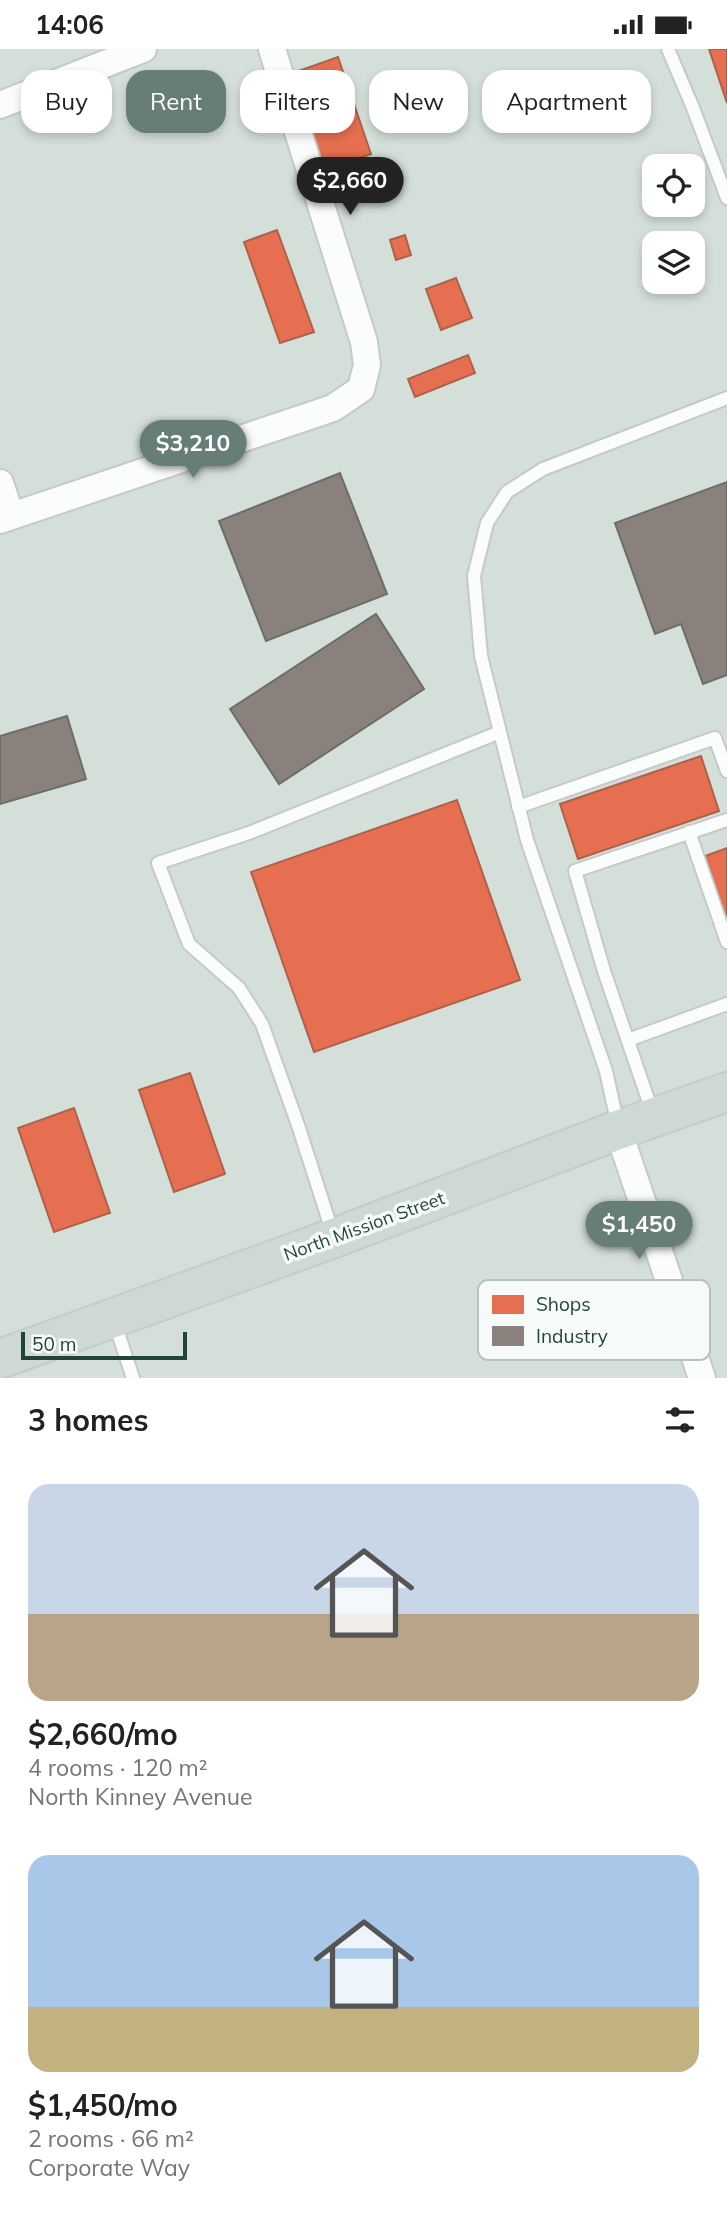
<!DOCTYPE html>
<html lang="en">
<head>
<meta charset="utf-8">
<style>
	body { margin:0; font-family:Mulish,sans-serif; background:#f2f2f2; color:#222; height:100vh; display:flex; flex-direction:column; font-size:26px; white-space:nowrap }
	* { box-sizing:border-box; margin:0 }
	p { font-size:23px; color:#767676 }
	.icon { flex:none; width:38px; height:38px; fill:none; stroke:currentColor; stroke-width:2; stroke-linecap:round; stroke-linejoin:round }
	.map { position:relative; height:1329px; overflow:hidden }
	.drawer { display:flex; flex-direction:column; background:#fff; flex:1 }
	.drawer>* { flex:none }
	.hud { position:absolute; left:21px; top:21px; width:686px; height:63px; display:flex; gap:14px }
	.buttons { position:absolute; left:642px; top:105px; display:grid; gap:14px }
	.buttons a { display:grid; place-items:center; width:63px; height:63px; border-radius:14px; background:#fff; box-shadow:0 4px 10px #0003; font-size:35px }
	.scale { position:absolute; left:21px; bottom:18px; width:166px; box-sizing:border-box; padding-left:7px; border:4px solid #22433b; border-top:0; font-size:19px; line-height:24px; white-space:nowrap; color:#22433b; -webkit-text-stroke:5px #f6fbf9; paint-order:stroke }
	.price { position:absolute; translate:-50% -60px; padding:0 16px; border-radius:24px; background:#677e78; color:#fff; font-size:23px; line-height:46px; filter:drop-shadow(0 2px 4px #0008) }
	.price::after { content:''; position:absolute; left:50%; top:42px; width:21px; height:16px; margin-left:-10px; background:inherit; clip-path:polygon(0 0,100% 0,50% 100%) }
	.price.selected { background:#222; color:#fff }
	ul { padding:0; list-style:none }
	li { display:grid; align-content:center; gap:14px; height:371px; padding:0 28px }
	li span { display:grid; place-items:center; height:217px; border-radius:21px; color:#555 }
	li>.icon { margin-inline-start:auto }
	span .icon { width:126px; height:126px; fill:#fffc; stroke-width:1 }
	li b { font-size:30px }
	h2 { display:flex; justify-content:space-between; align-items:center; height:84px; padding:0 28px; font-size:30px }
	.tag { padding:0 24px; border-radius:21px; background:#fff; box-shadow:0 4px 10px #0003; font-size:24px; line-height:63px }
	.tag.selected { background:#677e78; color:#fff }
	.status { display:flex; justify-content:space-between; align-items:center; height:49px; padding:0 35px; background:#fff; direction:ltr }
	.status svg { height:19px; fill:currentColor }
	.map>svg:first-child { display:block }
</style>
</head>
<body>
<div class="status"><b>14:06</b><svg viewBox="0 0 49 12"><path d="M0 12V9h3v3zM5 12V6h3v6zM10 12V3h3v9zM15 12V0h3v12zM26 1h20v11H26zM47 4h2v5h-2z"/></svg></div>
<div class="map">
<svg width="727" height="1329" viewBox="0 0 727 1329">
	<rect width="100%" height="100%" fill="#e7edea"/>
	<!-- built -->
	<path fill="#d5dfda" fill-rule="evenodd" d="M0 0H727V1329H0ZM654 117H693V156H654ZM654 194H693V233H654Z"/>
	<!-- shops -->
	<path fill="#e76f51" stroke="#ac624a" stroke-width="2" d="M709 0H727V54Z
		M338 8 371 105 317 123 284 27Z
		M277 181 314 283 280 294 244 193Z
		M405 186 411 206 396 211 390 191Z
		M456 229 472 269 441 281 426 240Z
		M468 306 475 324 415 348 408 330Z
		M701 707 719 762 578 810 560 755Z
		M457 751 520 931 314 1003 251 823Z
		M727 799V872L705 807Z
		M190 1024 225 1125 174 1143 139 1041Z
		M74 1059 110 1164 54 1183 18 1079Z"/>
	<!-- industry -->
	<path fill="#8a817c" stroke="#6b6e68" stroke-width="2" d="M340 424 387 545 266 592 219 472Z
		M727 433V626L703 635 681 575 655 585 615 474Z
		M376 565 424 640 279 735 230 660Z
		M67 667 86 730 0 755V687Z"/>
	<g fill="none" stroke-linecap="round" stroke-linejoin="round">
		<!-- service casing -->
		<g stroke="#c4cac8" stroke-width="16">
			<path id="service" d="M668 0 693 59 727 149
				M518 758 715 689 727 722
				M689 783 727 893
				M628 991 727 955
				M653 1065 604 922 575 822 727 771
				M618 1077 606 1022 527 791 481 607 474 527 487 474 507 443 543 420 727 349
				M333 1185 299 1079 262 975 239 939 189 895 158 814 249 784 500 683
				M114 1272 133 1329"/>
		</g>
		<!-- minor casing -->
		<g stroke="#c4cac8" stroke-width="30">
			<path id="minor" d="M0 56 143 0
				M0 434 11 467
				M0 471 333 359 361 340 367 316 364 293 272 0
				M618 1081 702 1329"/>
		</g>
		<!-- primary casing -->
		<g stroke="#c2ccc9" stroke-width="42">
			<path id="primary" d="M0 1310 334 1189 618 1081 727 1043"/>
		</g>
		<!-- service -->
		<use href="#service" stroke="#fbfcfc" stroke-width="12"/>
		<!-- minor -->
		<use href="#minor" stroke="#fbfcfc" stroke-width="26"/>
		<!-- primary -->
		<use href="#primary" stroke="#ced8d5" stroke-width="38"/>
	</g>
	<g text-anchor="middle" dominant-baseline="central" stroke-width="7" stroke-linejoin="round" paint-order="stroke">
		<!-- street labels -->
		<g font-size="18" fill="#22433b" stroke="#f6fbf9">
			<text transform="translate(364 1177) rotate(-20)">North Mission Street</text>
		</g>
	</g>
	<!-- legend -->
	<rect x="478" y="1231" width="232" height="80" rx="10" fill="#f6fbf9" stroke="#b6c4c0" stroke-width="2"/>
	<rect x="492" y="1246" width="32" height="19" fill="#e76f51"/>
	<rect x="492" y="1277" width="32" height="20" fill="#8a817c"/>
	<g font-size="19" fill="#22433b">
		<text x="536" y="1262">Shops</text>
		<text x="536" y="1294">Industry</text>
	</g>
</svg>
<div class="buttons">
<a><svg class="icon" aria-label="locate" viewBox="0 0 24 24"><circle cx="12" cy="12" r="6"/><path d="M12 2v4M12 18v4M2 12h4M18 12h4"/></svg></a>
<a><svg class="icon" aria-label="layers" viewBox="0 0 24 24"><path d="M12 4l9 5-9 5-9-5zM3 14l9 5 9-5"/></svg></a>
</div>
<div class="scale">50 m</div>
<b class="price selected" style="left:350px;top:168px">$2,660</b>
<b class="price" style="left:193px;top:431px">$3,210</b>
<b class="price" style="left:639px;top:1212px">$1,450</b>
<div class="hud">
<a class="tag">Buy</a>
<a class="tag selected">Rent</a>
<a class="tag">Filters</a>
<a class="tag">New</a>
<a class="tag">Apartment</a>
</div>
</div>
<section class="drawer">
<h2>3 homes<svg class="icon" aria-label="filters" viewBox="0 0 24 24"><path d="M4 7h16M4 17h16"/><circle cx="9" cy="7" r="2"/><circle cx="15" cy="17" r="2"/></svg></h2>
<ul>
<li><span style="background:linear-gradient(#c9d6e8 60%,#b9a48a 0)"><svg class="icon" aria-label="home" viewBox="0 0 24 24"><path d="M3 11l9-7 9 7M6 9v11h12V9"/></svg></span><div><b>$2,660/mo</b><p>4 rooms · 120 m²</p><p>North Kinney Avenue</p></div></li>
<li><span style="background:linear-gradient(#a9c7e8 70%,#c2b280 0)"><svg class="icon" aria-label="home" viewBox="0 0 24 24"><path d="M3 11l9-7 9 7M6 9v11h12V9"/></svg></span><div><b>$1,450/mo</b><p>2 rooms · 66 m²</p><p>Corporate Way</p></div></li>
</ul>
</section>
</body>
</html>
